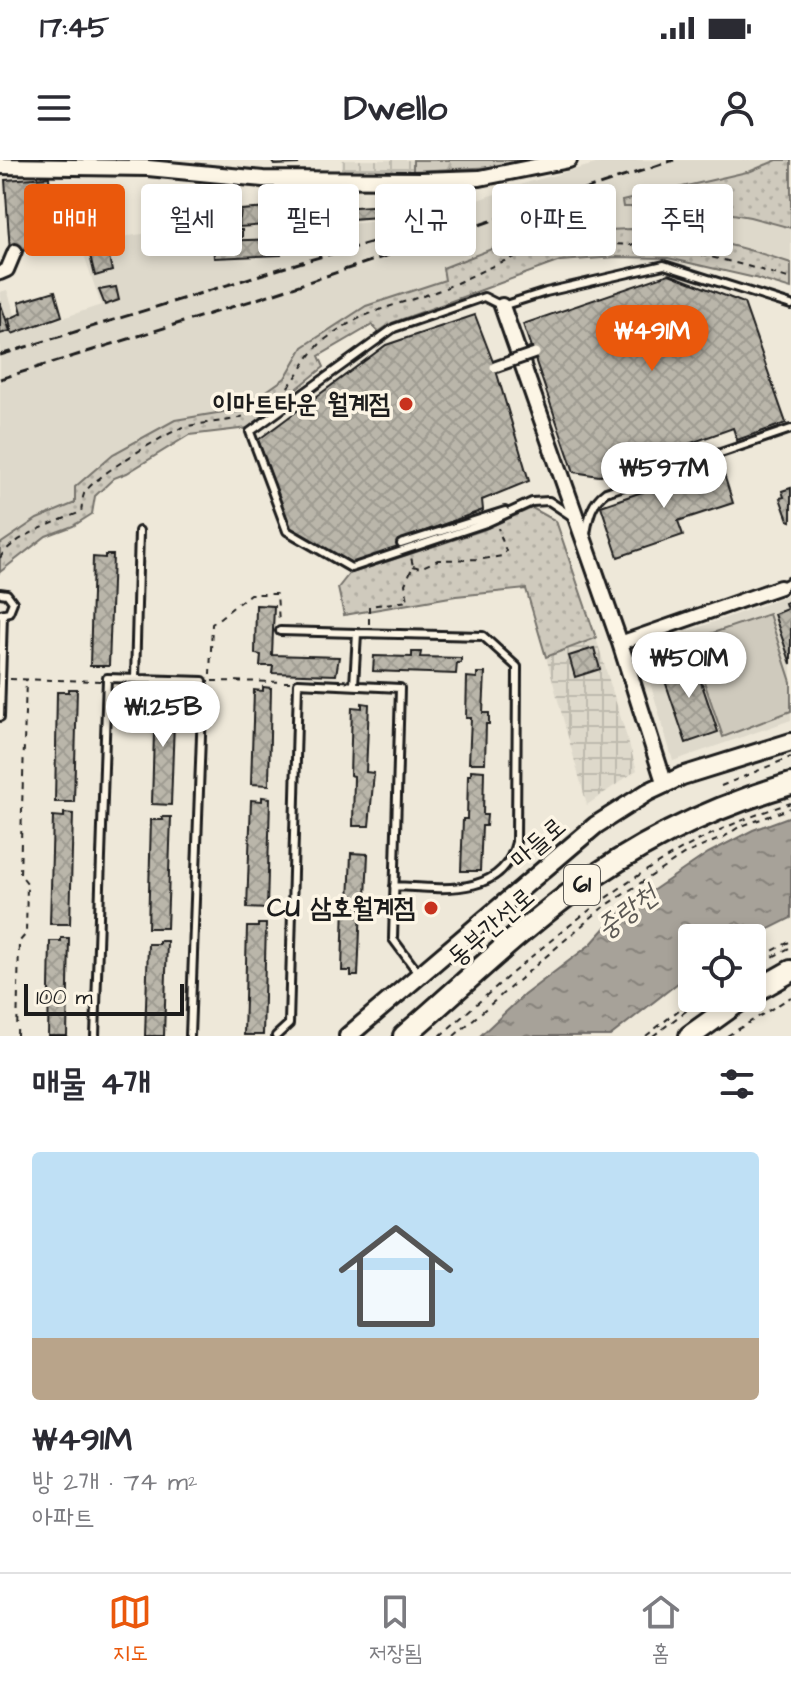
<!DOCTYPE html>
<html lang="ko">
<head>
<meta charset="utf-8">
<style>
	body { margin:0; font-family:"Architects Daughter","Poor Story",sans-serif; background:#f7f7f7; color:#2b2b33; height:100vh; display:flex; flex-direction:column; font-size:30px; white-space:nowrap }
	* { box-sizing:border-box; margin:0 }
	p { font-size:26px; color:#7c7c81 }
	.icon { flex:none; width:44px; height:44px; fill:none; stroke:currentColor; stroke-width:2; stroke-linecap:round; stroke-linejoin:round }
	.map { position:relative; height:876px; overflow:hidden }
	.details { display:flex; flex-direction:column; background:#fff; flex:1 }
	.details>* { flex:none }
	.banner { position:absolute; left:24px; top:24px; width:744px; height:72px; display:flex; gap:16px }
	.controls { position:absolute; left:678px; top:764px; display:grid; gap:16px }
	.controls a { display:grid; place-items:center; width:88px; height:88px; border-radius:8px; background:#fff; box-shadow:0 4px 12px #0003; font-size:40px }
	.scale { position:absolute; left:24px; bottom:20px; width:160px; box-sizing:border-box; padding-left:8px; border:4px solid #1c1c1c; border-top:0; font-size:22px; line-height:28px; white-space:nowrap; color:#1c1c1c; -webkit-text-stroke:6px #fcf5e5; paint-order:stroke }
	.price { position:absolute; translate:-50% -68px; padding:0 18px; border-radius:28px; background:#fff; color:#222; font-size:26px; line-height:52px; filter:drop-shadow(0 2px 4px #0008) }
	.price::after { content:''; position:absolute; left:50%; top:48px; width:24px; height:18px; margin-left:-12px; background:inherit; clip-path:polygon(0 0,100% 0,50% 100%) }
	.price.on { background:#ea580c; color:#fff }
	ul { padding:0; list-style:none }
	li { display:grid; align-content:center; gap:16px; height:424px; padding:0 32px }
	li span { display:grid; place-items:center; height:248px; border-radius:8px; color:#555 }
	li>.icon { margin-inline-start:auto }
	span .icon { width:144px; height:144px; fill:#fffc; stroke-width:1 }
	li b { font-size:34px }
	h2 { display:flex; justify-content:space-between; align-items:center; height:96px; padding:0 32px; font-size:34px }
	.tag { padding:0 28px; border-radius:8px; background:#fff; box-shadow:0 4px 12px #0003; font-size:28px; line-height:72px }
	.tag.on { background:#ea580c; color:#fff }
	.status { display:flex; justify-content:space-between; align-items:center; height:56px; padding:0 40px; background:#fff; direction:ltr }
	.status svg { height:22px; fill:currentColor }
	header { display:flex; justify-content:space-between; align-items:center; height:104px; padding:0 32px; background:#fff; font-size:36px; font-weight:700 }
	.dock { display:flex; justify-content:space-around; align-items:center; height:112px; border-top:2px solid #e1e1e2; background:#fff; font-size:22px; color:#7c7c81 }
	.dock a { display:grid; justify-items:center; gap:4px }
	.dock .on { color:#ea580c }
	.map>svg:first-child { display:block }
</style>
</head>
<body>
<div class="status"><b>17:45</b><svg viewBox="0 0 49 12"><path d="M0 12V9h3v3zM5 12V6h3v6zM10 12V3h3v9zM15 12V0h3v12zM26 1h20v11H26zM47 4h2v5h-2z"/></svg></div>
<header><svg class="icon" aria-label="menu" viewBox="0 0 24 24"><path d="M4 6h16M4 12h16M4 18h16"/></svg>Dwello<svg class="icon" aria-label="person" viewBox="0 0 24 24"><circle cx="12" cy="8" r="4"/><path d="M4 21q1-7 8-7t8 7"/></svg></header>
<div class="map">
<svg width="791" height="876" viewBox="0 0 791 876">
	<defs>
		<pattern id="industrial-grid" width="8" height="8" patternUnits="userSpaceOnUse" patternTransform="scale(2)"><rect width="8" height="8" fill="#ded9cb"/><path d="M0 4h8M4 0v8" fill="none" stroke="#bebaae"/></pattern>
		<pattern id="forest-firs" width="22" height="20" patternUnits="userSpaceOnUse" patternTransform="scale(2)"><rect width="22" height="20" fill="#cfcabd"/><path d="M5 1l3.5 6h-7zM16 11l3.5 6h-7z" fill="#b1ada2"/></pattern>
		<pattern id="park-dots" width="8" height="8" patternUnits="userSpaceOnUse" patternTransform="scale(2)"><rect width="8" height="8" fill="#cfcabd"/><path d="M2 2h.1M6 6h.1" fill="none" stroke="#b1ada2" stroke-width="1.8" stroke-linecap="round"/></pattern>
		<pattern id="water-ripples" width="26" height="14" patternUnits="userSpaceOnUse" patternTransform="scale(2)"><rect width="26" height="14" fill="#a7a299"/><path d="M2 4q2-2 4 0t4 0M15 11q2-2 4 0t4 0" fill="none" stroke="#87837c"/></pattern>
		<pattern id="building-cross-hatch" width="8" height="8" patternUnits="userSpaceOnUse" patternTransform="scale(2)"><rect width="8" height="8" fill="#bab6aa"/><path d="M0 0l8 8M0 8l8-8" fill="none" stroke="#9f9c92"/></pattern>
	</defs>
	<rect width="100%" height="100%" fill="#eee8d9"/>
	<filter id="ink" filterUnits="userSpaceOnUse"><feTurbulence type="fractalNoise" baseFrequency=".0125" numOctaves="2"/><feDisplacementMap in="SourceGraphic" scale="16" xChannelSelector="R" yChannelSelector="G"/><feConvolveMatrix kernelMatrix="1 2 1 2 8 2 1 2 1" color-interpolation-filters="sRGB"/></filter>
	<g filter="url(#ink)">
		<!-- built -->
		<path fill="#ded9cb" d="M610 0H777L751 11 622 42 624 47H693L750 57 791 68V103L733 85 660 71 605 70 563 72 512 81 443 108 445 120 366 146 304 187 285 218 241 249 175 260 113 294 97 306 75 343 37 359 0 384V132L7 130 21 172 101 145 80 83 170 70 341 65 435 55 529 22Z
			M791 435V560L673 601 640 488Z"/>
		<!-- industrial -->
		<path fill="url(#industrial-grid)" d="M342 0H413V11H342Z
			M596 478 637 610 587 645 546 497Z"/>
		<!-- green -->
		<path fill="#cfcabd" stroke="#76736c" stroke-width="2" d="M769 454 791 522V551L723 577 698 504 682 495 660 506 653 493Z"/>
		<!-- forest -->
		<path fill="url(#forest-firs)" stroke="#76736c" stroke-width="2" d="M413 0H537L495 7 413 11Z"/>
		<!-- park -->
		<path fill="url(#park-dots)" stroke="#76736c" stroke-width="2" d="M777 0H791V68L750 57 693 47H623L622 41 751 11Z
			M630 69C686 73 738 85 791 103V129L755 118 668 98 617 97 560 101 392 163 378 172 372 165 319 196 324 207 248 268 189 275 127 313 114 318 95 336 92 354 73 366 46 376 0 412V384L37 359 75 343V327L113 294 175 260 241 249 285 218 303 187 366 146 445 120 443 108 512 81 563 72Z
			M532 348 556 361 596 478 546 497 526 429 456 436 344 455 338 428 349 414 483 370Z"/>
		<!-- water -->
		<path fill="url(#water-ripples)" stroke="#6f6c67" stroke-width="2" d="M791 656V758L751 778H692V812L610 876H480L524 835 591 784 617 755 708 693 753 670Z"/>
		<!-- building -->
		<path fill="url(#building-cross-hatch)" stroke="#1c1c1c" stroke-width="2" d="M271 0H297L298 4 274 5Z
			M49 17 54 89 10 91 5 20Z
			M689 28H698L699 45H689Z
			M435 42V53L239 67 241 50 339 43V48Z
			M306 68 309 83 301 84 297 70Z
			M194 70H242V77L201 78 193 75Z
			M296 70 298 83 293 84 290 72Z
			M282 79 281 95 214 98 213 81Z
			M106 83 112 111 95 116 88 87Z
			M669 114 744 143 786 263 737 280 733 268 599 316 574 312 523 164Z
			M116 127 119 140 105 145 99 130Z
			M55 131 62 156 12 174 9 159 22 153 19 142Z
			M0 142 10 171 0 174Z
			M475 155 495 207 529 321 482 340 483 350 400 380 403 388 353 405 292 373 258 280 386 185Z
			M721 305 733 343 678 361 683 375 618 397 601 346Z
			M791 328V361L788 360 780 338 784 337 782 331Z
			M105 395H113L109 506H90L93 397 105 398Z
			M791 437V504L774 454 787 449 785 443 790 441Z
			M256 445 274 446 272 495 339 497 336 515 272 513 273 506H260L261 495 255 494Z
			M594 488 600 509 575 517 569 496Z
			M412 492H421L420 497 461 498V503H457L456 514 373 511 374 496 412 497Z
			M676 499 690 502 692 509 696 507 718 572 686 583 660 506Z
			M477 513H485L483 553H489V564H486L485 603H469L471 558H466L467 517 477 518Z
			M263 527 271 528 269 625 251 624 254 530 263 531Z
			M69 529H77L74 642H55L57 532H69Z
			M166 533 175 534 171 645 152 644 155 536 166 537Z
			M362 543 369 544 366 612 374 613 369 666H353L354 616 350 615 352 547 362 548Z
			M471 610 484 611 483 655H487L486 666H482L480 711H461L463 659H467L468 615H471Z
			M262 637 270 638 267 749 247 748 251 640 262 641Z
			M64 653 73 654 70 764H50L53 656 64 657Z
			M162 657H171L167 768H148L151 660H163Z
			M351 693 368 694 366 737H369V747H361L358 816H351V811H342L344 743H349Z
			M258 764H266L263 875H244L247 767H258Z
			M61 778H69L67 876H48L50 781H61Z
			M159 781H167L164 876H145L148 784H159Z"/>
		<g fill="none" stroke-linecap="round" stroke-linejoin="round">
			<!-- service casing -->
			<g stroke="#1c1c1c" stroke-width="12">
				<path id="service" d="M570 355 549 341 532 342 486 363 351 408 287 371 250 272 394 168 484 137 502 146 546 132 664 105 791 145
					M586 374C589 356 591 343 606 332L791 269
					M401 384 505 351
					M780 427 791 421
					M0 433 7 434 13 442 9 452 0 454
					M280 471 357 473
					M135 519 139 371
					M354 525 357 473 483 476 517 507 516 682C503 739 438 728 394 726
					M0 557 3 454
					M95 876 107 518 203 521 190 876
					M276 876 289 864 298 523 400 528 393 779 419 814"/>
			</g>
			<!-- minor casing -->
			<g stroke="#1c1c1c" stroke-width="18">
				<path id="minor" d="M0 113 7 110 15 91
					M620 483 780 427"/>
			</g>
			<!-- tertiary casing -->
			<g stroke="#1c1c1c" stroke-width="20">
				<path id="tertiary" d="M0 6 148 8 263 19 421 20 480 18 569 0
					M502 146 620 483 665 625"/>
			</g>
			<!-- secondary casing -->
			<g stroke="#1c1c1c" stroke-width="22">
				<path id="secondary" d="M348 876 596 665 648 632 682 616 791 582"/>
			</g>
			<!-- trunk casing -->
			<g stroke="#1c1c1c" stroke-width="26">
				<path id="trunk" d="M752 833 791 811
					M404 876C460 828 513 776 572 732 638 683 712 647 791 624
					M690 876 743 838"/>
			</g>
			<!-- path -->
			<path stroke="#1c1c1c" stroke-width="2" stroke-dasharray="6 6" stroke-linecap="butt" d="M0 398C11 377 59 361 81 352 82 347 82 339 84 334 91 318 166 273 184 267 203 262 226 263 244 256 259 251 283 234 293 221 304 206 311 190 327 178 361 152 393 146 432 133 464 122 494 102 528 93 614 71 708 93 791 119
				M413 406 420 408 438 400 483 399 503 396 506 391 498 368
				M369 464V446L408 441 405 424 413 406 411 397
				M210 515 212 464 250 434H277L279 462
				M10 519 100 521
				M212 521 290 522
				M721 626 791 597
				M752 802 791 781
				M752 808 791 787
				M17 876 19 782 26 774 27 723 20 714 26 520
				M440 876C549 781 649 686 791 643
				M454 876 601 749 685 694 724 677 739 667 791 648
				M646 876 694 838
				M653 876 703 838
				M727 876 791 837"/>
			<!-- service -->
			<use href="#service" stroke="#fcf5e5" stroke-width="6"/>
			<!-- minor -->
			<use href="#minor" stroke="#fcf5e5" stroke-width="12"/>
			<!-- tertiary -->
			<use href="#tertiary" stroke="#fcf5e5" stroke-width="14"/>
			<!-- secondary -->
			<use href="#secondary" stroke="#fcf5e5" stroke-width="16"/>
			<!-- trunk -->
			<use href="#trunk" stroke="#fcf5e5" stroke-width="20"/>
			<!-- rail -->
			<path stroke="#1c1c1c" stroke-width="3" stroke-dasharray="12 6" stroke-linecap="butt" d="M0 195 302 102 470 55
				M0 219 254 140 674 0"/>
			<!-- pedestrian-bridge casing -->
			<g stroke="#1c1c1c" stroke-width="15" stroke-linecap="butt">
				<path id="pedestrian-bridge" d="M495 207 535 193"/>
			</g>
			<!-- pedestrian-bridge -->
			<use href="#pedestrian-bridge" stroke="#fcf5e5" stroke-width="9"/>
		</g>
	</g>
	<!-- markers -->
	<g fill="#c8321e" stroke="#fcf5e5" stroke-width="3">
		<circle cx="406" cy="244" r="8"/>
		<circle cx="431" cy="748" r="8"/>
	</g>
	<g text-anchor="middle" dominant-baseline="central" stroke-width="7" stroke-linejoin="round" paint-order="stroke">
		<!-- shield labels -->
		<rect fill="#fcf5e5" stroke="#5f5d58" stroke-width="2" x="564" y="705" width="36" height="40" rx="6"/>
		<g font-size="24" font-weight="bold" fill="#1c1c1c">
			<text x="582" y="725">61</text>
		</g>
		<!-- poi labels -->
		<g font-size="26" font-weight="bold" fill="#1c1c1c" stroke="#fcf5e5" text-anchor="end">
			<text x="390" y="244">이마트타운 월계점</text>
			<text x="415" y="748">CU 삼호월계점</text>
		</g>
		<!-- street labels -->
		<g font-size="26" fill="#1c1c1c" stroke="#fcf5e5">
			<text transform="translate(538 683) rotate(-41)">마들로</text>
			<text transform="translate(491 767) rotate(-41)">동부간선로</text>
		</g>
		<!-- water labels -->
		<g font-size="28" font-style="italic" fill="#5b5854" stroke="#fcf5e5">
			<text transform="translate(627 752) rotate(-37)">중랑천</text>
		</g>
	</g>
</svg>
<div class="controls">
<a><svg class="icon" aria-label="locate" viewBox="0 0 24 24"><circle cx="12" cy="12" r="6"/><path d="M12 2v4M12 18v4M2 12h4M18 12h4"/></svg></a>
</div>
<div class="scale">100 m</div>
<b class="price on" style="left:652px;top:213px">₩491M</b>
<b class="price" style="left:664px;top:350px">₩597M</b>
<b class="price" style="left:689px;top:540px">₩501M</b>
<b class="price" style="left:163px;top:589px">₩1.25B</b>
<div class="banner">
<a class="tag on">매매</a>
<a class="tag">월세</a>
<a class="tag">필터</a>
<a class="tag">신규</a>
<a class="tag">아파트</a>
<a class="tag">주택</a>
</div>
</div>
<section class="details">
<h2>매물 4개<svg class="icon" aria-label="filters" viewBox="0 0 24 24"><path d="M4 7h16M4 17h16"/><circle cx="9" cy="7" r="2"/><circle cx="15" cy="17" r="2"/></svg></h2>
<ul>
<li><span style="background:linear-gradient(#bfe0f5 75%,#b9a48a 0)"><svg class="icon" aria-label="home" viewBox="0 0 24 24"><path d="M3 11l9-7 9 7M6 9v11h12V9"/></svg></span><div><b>₩491M</b><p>방 2개 · 74 m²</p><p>아파트</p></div></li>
</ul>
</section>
<nav class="dock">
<a class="on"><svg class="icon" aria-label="map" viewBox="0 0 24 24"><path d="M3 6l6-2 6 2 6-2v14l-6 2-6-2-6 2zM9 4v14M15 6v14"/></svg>지도</a>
<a><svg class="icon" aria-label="saved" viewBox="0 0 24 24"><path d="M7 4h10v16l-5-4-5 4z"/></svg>저장됨</a>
<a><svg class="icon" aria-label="home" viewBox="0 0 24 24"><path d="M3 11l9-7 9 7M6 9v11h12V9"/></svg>홈</a>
</nav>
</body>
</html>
